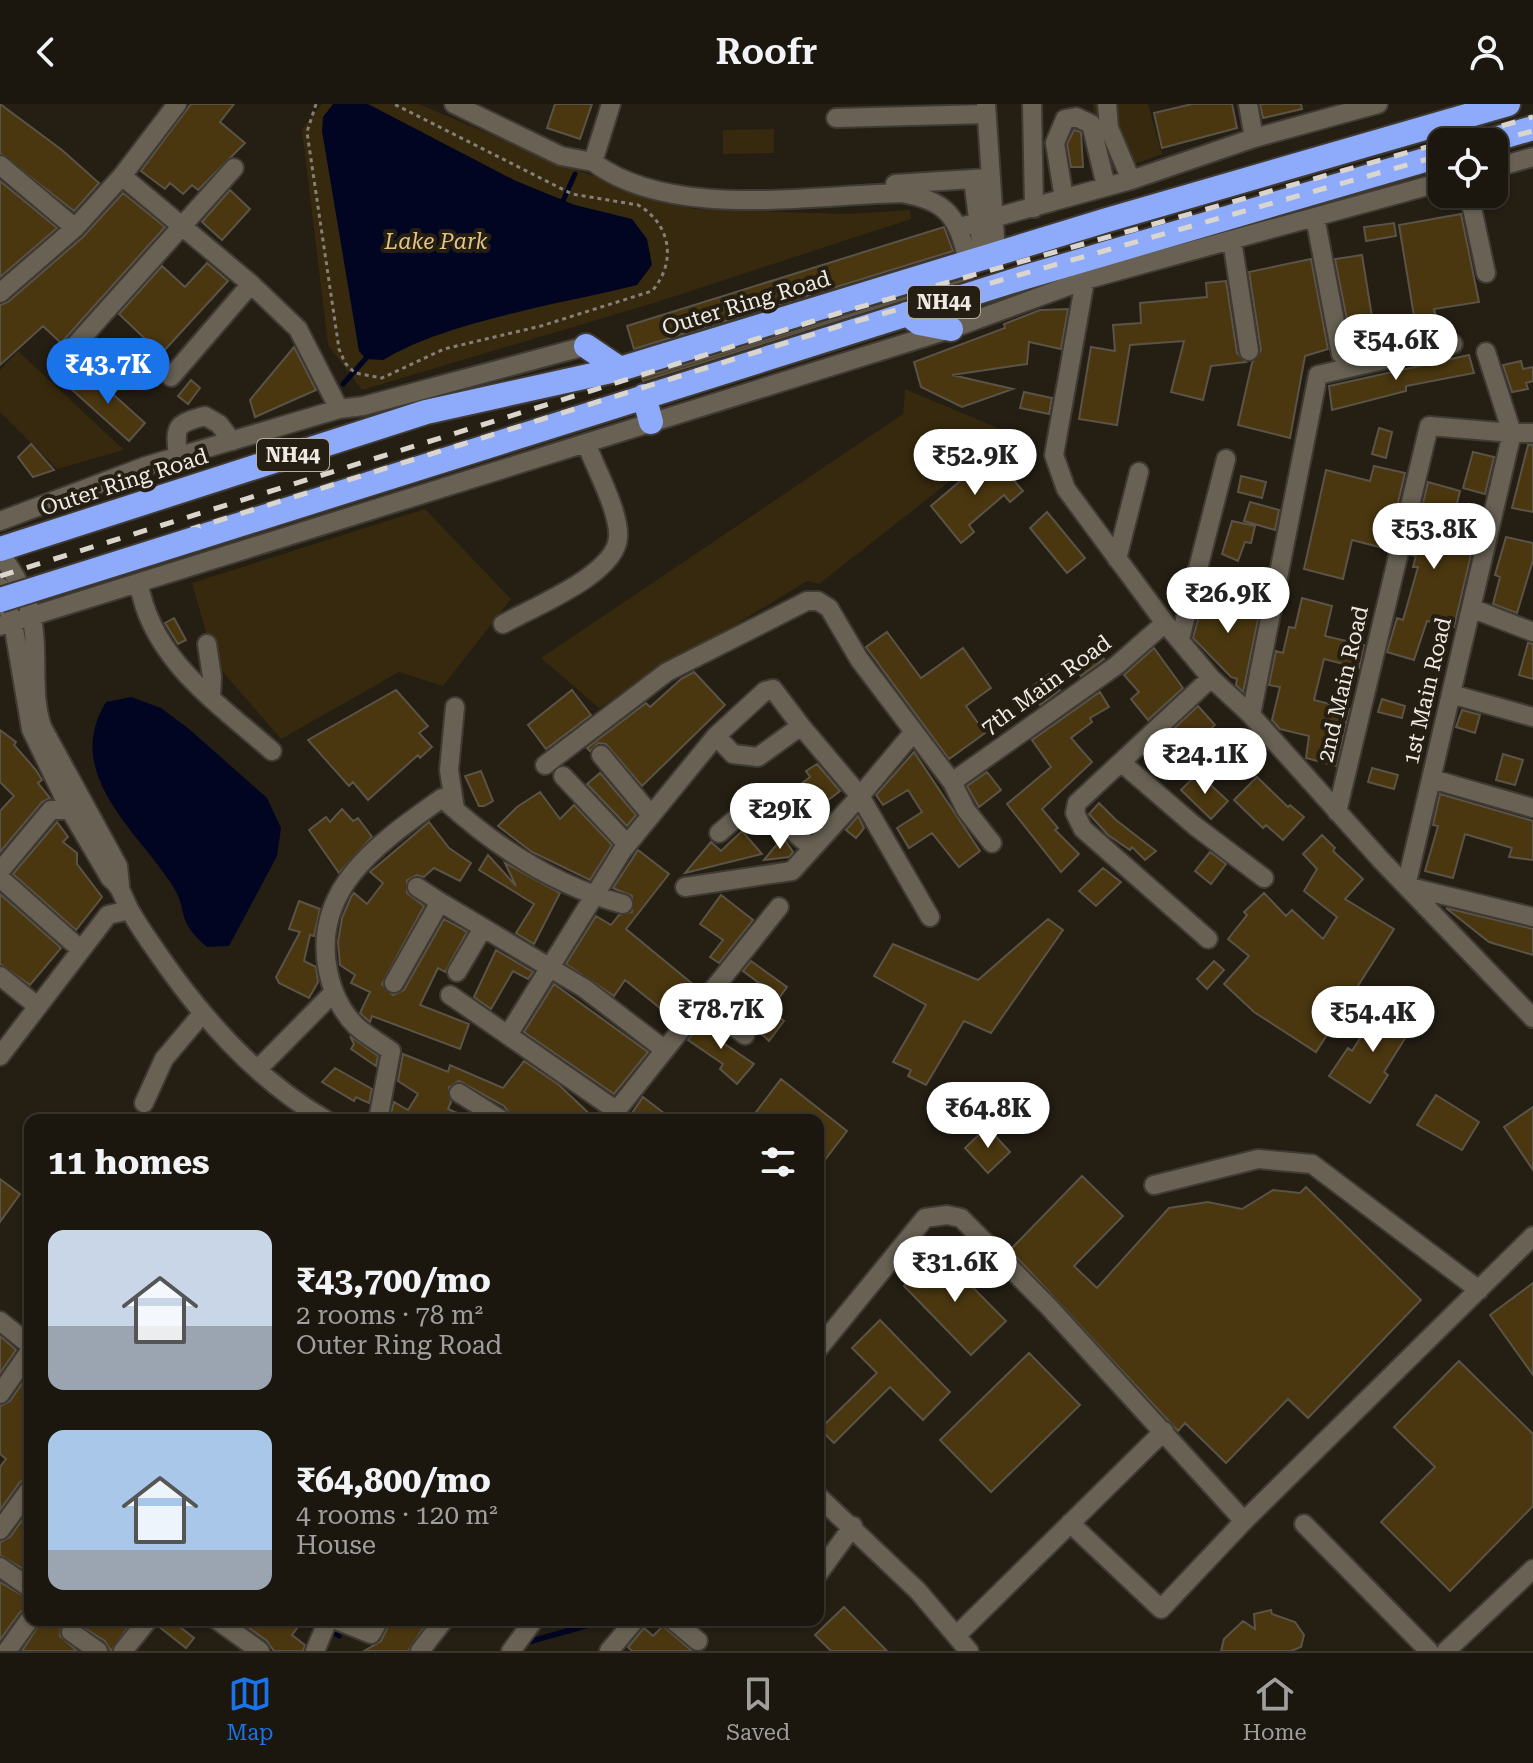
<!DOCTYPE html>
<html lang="en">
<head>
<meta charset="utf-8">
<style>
	body { margin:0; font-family:"Roboto Serif",serif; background:#28231c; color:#f1f3f6; height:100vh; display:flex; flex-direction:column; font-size:30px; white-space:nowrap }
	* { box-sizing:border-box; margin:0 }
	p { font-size:26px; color:#a09f9e }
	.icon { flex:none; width:44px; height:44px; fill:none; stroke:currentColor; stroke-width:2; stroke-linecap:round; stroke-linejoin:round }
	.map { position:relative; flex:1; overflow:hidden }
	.panel { position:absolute; left:24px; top:1010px; width:800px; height:512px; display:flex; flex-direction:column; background:#1b160e; border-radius:16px; box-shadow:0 2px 6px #0004,0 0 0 2px #39352e }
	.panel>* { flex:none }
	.buttons { position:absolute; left:1428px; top:24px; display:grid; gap:16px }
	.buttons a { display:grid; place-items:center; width:80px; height:80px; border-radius:16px; background:#1b160e; box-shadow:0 2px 6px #0004,0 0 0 2px #39352e; font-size:40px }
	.price { position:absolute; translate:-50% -68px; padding:0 18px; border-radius:28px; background:#fff; color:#222; font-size:26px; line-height:52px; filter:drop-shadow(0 2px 4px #0008) }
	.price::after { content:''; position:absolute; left:50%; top:48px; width:24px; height:18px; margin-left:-12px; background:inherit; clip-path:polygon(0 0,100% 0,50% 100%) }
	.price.current { background:#1a73e8; color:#fff }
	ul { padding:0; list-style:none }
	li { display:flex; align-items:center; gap:24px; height:200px; padding:0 24px }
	li span { display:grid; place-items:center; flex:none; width:224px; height:160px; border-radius:16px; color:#555 }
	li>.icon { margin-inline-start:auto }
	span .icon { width:96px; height:96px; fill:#fffc; stroke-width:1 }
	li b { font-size:34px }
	h2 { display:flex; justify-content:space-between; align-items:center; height:96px; padding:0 24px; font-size:34px }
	header { display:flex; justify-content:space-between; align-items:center; height:104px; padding:0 24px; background:#1b160e; font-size:36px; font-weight:600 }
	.menu { display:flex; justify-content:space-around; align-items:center; height:112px; border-top:2px solid #39352e; background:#1b160e; font-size:22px; color:#a09f9e }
	.menu a { display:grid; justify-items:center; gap:4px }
	.menu .current { color:#1a73e8 }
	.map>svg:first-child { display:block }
</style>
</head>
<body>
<header><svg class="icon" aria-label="back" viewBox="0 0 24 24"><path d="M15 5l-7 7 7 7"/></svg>Roofr<svg class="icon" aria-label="person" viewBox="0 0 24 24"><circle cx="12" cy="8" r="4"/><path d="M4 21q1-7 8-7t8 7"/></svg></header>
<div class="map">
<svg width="1533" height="1547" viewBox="0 0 1533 1547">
	<rect width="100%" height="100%" fill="#241e13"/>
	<!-- green -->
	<path fill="#36290e" d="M322 0H419L566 63 694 105 848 110 910 106 911 115 660 197 362 286 328 241 302 25Z
		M1093 0H1148L1162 50 1110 69 1094 14Z
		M774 25V49L723 50V26Z
		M18 247 124 346 57 365 0 308V266Z
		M905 285 1005 327 1000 338 819 480 807 477 599 604 541 554 903 310Z
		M425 405 511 495 443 582 399 568 281 635 222 567 211 546 192 479Z"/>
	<!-- water -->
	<path fill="#020521" d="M333 0H368L516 77 575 101 632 115 647 135 652 161 637 181C561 200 447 217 383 256L366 255 359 247 322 27 323 13Z
		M131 593 161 604 189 625 267 694 281 724 277 752 229 842 207 843C174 814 190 809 172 781 137 726 62 670 106 598Z
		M595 1516H617L528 1541 532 1534Z"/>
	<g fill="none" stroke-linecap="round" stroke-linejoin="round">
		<!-- stream -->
		<path stroke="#020521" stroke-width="5" d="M562 99 575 70
			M343 280 369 251
			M315 1516 339 1532"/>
	</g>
	<!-- building -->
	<path fill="#4a3710" stroke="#5a5347" stroke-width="2" d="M0 0 62 46 99 79 74 107 0 49Z
		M191 0H234L220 18 245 39 198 86 192 81 183 90 170 79 165 85 141 67Z
		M555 0H592L580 35 547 24Z
		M1192 0H1232L1237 24 1162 44 1154 9Z
		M1260 0H1301L1302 5 1263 14Z
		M1074 26 1081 28 1083 63H1071L1067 40Z
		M0 77 57 124 0 173Z
		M230 86 250 105 222 136 202 118Z
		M123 89 165 123 61 239 43 222 0 261V201L8 198 83 133Z
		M1461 110 1479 198 1434 205 1440 231 1376 241V245L1354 251 1335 155 1362 151 1373 219 1414 212 1399 121Z
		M1394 119 1396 132 1366 137 1364 123Z
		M944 123 953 147 634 245 627 222Z
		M1311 155 1328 245 1305 252 1290 334 1238 321 1252 259 1261 246 1249 168Z
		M207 159 228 177 161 250 119 210 162 162 185 183Z
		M972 173V174L643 277 642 274Z
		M1226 177 1237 249 1246 258 1211 262 1203 296 1171 288 1184 237 1130 241 1117 321 1079 315 1091 243 1115 247 1113 221 1141 219 1140 199 1207 193 1206 179Z
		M1068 205 1061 245 1029 238 1027 260 952 271 1013 285 962 303 921 283 914 258 1005 224 1004 220 1040 206Z
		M294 243 316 286 255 313 250 296Z
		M1469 251 1474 269 1406 282V287L1332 306 1329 282Z
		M1521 257 1523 265 1533 263V277L1526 279 1528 285 1512 288 1503 261Z
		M86 266 145 319 129 337 70 284Z
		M191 276 200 284 188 300 178 292Z
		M1024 288 1052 294 1049 310 1020 304Z
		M1379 324 1392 328 1386 354 1372 350Z
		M31 340 54 366 33 373 18 353Z
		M1528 341H1533V408L1512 404Z
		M1473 348 1494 353 1485 390 1463 384Z
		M992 350 1004 364V371L1010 372 1023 387 1010 398 1004 391 969 421 974 428 961 439 931 402Z
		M1374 362 1405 369 1387 445 1352 436 1343 475 1304 465 1326 366 1370 377Z
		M1241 372 1266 378 1262 394 1238 388Z
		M1428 378 1460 387 1451 423 1476 429 1454 523 1427 517 1414 556 1387 548 1397 514 1403 516 1418 463H1413L1416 452 1411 451Z
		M1250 398 1279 406 1275 426 1244 417Z
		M1047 408 1085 454 1067 469 1030 424Z
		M1232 417 1255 422 1251 439 1245 438 1238 457 1222 450Z
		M1506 433 1533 439V456L1517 509 1493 500 1500 473 1495 471Z
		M1205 490 1260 506 1243 588 1236 581 1237 575 1231 573 1193 534Z
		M1302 494 1332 502 1325 532 1364 541 1359 564 1324 555 1314 596 1349 605 1336 662 1306 654 1309 632 1280 625 1272 616 1280 583 1269 581 1276 547 1283 549 1289 523 1295 524Z
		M174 514 186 536 178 540 165 519Z
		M887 528 921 574 963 544 991 584 966 602 985 629 949 655 866 543Z
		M1528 539 1533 540V575L1519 571Z
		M1096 544 1104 555 1081 572 1074 563Z
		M1154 544 1183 584 1148 616 1131 595 1139 588 1124 571Z
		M694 568 725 601 642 682 606 640 598 639 590 647 587 644 646 599 650 603 681 575Z
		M1049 570 1060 586 1040 601 1029 585Z
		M396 586 428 622 419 629 432 643 420 654 418 651 368 696 353 678 349 682 308 636Z
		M572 586 591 611 546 645 528 621Z
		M1100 588 1109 603 1090 614 1092 618 1071 634 1092 658 1042 705 1058 724 1055 726 1079 750 1061 768 1007 700 1051 663 1032 636Z
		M1382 595 1405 602 1402 614 1378 608Z
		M1198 602 1215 621 1192 641 1205 656 1194 665 1165 633Z
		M1462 606 1480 611 1475 629 1456 623Z
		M0 626 16 638 14 641 36 666 42 676 38 679 50 694 42 698 0 748V707L14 692 0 678Z
		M914 648 980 747 959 763 932 729 909 744 897 724 922 708 908 686 883 701 876 691Z
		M1503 650 1523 656 1515 681 1496 676Z
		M817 660 840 687 827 697 821 688 793 709 780 696 810 673 806 667Z
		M1372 664 1398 671 1394 685 1368 678Z
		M481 667 493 697 484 702H479L465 672Z
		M987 668 1001 686 979 703 967 682Z
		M600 669 636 711 627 722 587 680Z
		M1198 669 1228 697 1211 715 1181 686Z
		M1257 673 1288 703 1290 701 1304 713 1283 736 1266 721 1263 724 1234 696Z
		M540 688 560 715 574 701 612 741 590 776 532 748 498 722 517 703Z
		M1440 690 1533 717V756L1509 753 1512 744 1465 730 1453 774 1425 767 1438 722 1433 721Z
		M1099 699 1116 716 1156 747 1145 756 1132 743 1130 746 1108 731 1089 710Z
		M342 705 353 717 358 714 372 733 339 769 309 726 326 713 330 718Z
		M858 712 864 724 856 734 846 726Z
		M57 718 68 733 63 738 77 749V760L102 793 76 826 13 770Z
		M429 718 449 744 471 759 460 777 434 764 424 773 417 771 407 776V789L424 802 382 880 393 891 404 886 444 815 467 828 445 868 438 864 420 901 469 920 460 945 372 912 370 918 360 909 370 888 351 879 355 871 340 861 338 838 342 814 351 793 354 789 367 800 383 779 370 768Z
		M742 727 762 750 685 769 711 738 721 747Z
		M1322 731 1335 744 1333 747 1363 775 1345 795 1394 825 1316 948 1254 908 1224 880 1249 852 1228 835 1247 811 1244 808 1264 789 1286 812 1292 806 1323 835 1337 813 1304 787 1317 765 1303 750Z
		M783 733 793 748 789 753 764 756Z
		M638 746 669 770 626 825 695 882 670 912 625 876 614 892 566 860 596 812 611 821 619 811 632 808V792L613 784Z
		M1210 748 1226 760 1211 780 1195 767Z
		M488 751 516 782 505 759 560 789 534 840 516 829 534 800 479 766Z
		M1103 764 1121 778 1096 802 1079 787Z
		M0 790 61 844 30 881 0 860Z
		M721 791 753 816 719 859 710 853 723 836 700 820Z
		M299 797 320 805 314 832 310 831 304 857 316 863 318 878 309 894 279 879 276 873 300 828 289 825Z
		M1446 804 1533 825V851L1489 838Z
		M1048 815 1063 826 991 929 964 917 926 981 908 972 911 966 893 958 926 901 874 872 893 840 978 876Z
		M496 846 533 868 528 875 513 867 491 905 474 893Z
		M751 857 787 883 779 894 743 867Z
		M1214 857 1224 866 1207 885 1197 875Z
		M554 880 648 948 614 990 524 928Z
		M1382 899 1414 920 1384 968 1388 971 1370 999 1329 972 1348 944 1352 947Z
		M770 905 784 917 769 937 755 924Z
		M704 916 726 932 722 938 754 960 737 980 720 965 723 960 688 936Z
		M350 932 378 952 376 962 351 945 354 940Z
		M403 950 448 968 450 961 503 984 524 957 559 981 596 1016H514L504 1002 459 977 449 983 451 998 448 1005 473 1016H405L391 1010 394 998 408 1006 418 990 398 977Z
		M335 964 372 985 369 999 356 993 354 997 322 978Z
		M781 975 847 1027 818 1065V1016H750Z
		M1436 991 1479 1018 1462 1046 1417 1021Z
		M643 993 673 1016H641L632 1009Z
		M1533 1003V1066L1504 1023Z
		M987 1023 1010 1048 988 1069 965 1044Z
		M1082 1072 1123 1112 1074 1162 1097 1184 1169 1104 1208 1098 1242 1105 1273 1086 1300 1089 1306 1083 1421 1196 1308 1314 1288 1295 1226 1359 1185 1319 1178 1327 1010 1146Z
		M0 1075 20 1090 0 1118Z
		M938 1148 1006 1217 971 1251 904 1182Z
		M1533 1179V1271L1490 1211Z
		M880 1216 950 1288 923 1316 890 1283 834 1339 820 1325 877 1269 852 1244Z
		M0 1232 16 1246 0 1269Z
		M1029 1249 1080 1301 991 1388 940 1336Z
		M1459 1257 1533 1330V1402L1450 1487 1381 1418 1435 1363 1394 1323Z
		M30 1268V1373L20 1378 0 1406V1363L6 1355 0 1350V1302L10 1297Z
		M30 1405V1469L0 1451V1438L10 1433Z
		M0 1478 30 1496V1503L20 1508 0 1536Z
		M844 1503 887 1547H831L815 1531Z
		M1271 1506 1272 1510 1295 1518 1304 1531 1301 1543 1291 1547H1221L1224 1535 1243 1517 1255 1525 1254 1510Z
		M42 1516H133L111 1547 105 1537 71 1516 61 1522 60 1532 77 1547H22Z
		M160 1516H185L180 1523 194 1534 186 1544 158 1522Z
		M238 1516H303L292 1531 305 1541 303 1547H274L267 1537Z
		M391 1516H421L426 1520 408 1547H364L381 1537Z
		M663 1522 692 1547H632L628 1543 644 1524 653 1532Z"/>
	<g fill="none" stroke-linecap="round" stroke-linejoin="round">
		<!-- minor casing -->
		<g stroke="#3f3a34" stroke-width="22">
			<path id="minor" d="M454 0 561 52 593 58
				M611 0 593 58C671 116 808 91 901 89 948 97 957 112 968 157
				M986 0 996 149
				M1032 0 1034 104
				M1107 0 1109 24 1131 76
				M1248 0 1254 34
				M836 14 986 10
				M0 61 75 124
				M1494 64 1533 53
				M122 72 251 180 298 225 339 305
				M973 75 983 153
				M895 80 988 74
				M1469 90 1486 169
				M1064 94 1055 39 1065 15 1076 13 1091 20 1106 82
				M1315 113 1341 250
				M960 123 1131 76 1254 34 1378 0
				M1232 136 1249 247
				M1085 176 1054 351 1066 385 1165 519 1211 574 1251 611 1381 756 1533 914
				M0 189 75 124 122 72 177 0
				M71 246 234 64
				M171 273 251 180
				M1533 329H1512L1406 782 1533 813
				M178 353C175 323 174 320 205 312L219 320 232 337
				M0 417 146 362 339 305 363 302 586 242
				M0 450C14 468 25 488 31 511 40 547 30 587 42 623L118 762 120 782
				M1117 455 1139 368
				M139 480C152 556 218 599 272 647
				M0 483 13 519 31 625 70 706 110 774C123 784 123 796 132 810 140 824 150 838 159 851 203 915 258 977 326 1016
				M1471 504 1533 528
				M503 520C533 503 617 470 618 433 620 409 595 363 586 339
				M0 522 951 225 1085 176 1442 78
				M1180 535 1226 355
				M207 540 212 573 211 593
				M1451 590 1533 613
				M455 603 449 666 455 705
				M1251 611 1318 271 1453 240
				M716 632 765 587 773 585 801 622
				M601 651 651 711
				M1123 660 1195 722 1264 774
				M545 661 667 568 807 497H818L829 504 859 555 952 678 966 706 992 739
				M563 672 627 740
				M1432 675 1533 704
				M952 678 1117 561 1165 519
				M1337 708 1429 322 1512 329 1486 248
				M719 729 747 705C758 713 768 709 779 714 792 721 798 738 815 742
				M0 767 51 706H70
				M0 774 80 845
				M417 783 440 798
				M685 783 792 767 860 692 930 813
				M1208 835 1083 725 1075 709 1077 699 1211 574
				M457 868 483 824
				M0 872 36 901
				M394 879 440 798 584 884 665 946
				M450 891 617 1007
				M702 899 745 931
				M508 931 622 747 716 632 733 650 758 653 801 622 860 692 912 630
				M0 952 108 811 129 806
				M258 965 333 889
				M459 989 502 1016
				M144 999 164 955 202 910
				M378 1016 391 947C380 939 366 931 356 922 341 907 332 887 328 867 311 783 382 737 442 694 493 741 555 782 623 800
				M609 1016 779 803
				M1154 1081 1258 1055 1312 1060 1479 1186
				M0 1217 30 1241
				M818 1245 925 1114 947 1111 961 1114 1049 1203 1244 1417
				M0 1290 30 1247
				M818 1392 918 1487 969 1547
				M1070 1419 1161 1505 1244 1417 1533 1132
				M1304 1420 1429 1547
				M0 1426 30 1385
				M0 1463 30 1484
				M818 1470 853 1422
				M217 1516 260 1547
				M336 1516 371 1530 379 1516
				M673 1516 698 1537
				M71 1528 98 1547
				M957 1531 1164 1327
				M7 1547 30 1515
				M123 1547 148 1516
				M315 1547 328 1516
				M420 1547 444 1516
				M511 1547 534 1516
				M609 1547 635 1516
				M1446 1547 1533 1465"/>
		</g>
		<!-- highway casing -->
		<g stroke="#3f3a34" stroke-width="28">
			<path id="highway" d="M1485 38 1533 24
				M907 210 919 219 951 225
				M586 242 620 265
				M644 292 651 318
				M194 435 1022 174 1442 51
				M0 445 426 308 620 265 1107 116 1508 0"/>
		</g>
		<!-- path -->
		<path stroke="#858077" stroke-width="3" stroke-dasharray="4 4" stroke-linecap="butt" d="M316 0 307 28 339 245 345 259 355 269 382 274 444 245 541 222 652 187C677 158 671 120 638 101L572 90 394 0"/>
		<!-- minor -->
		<use href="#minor" stroke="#686154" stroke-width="18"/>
		<!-- highway -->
		<use href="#highway" stroke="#8eaafa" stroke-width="24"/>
		<!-- rail -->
		<path stroke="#dad6ce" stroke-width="5" stroke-dasharray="14 14" stroke-linecap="butt" d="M1491 38 1533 27
			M0 472 839 209 1533 13
			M0 485 843 221 1442 51"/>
		<!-- highway-bridge casing -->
		<g stroke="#3f3a34" stroke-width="28" stroke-linecap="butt">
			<path id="highway-bridge" d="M0 496 194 435"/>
		</g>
		<!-- highway-bridge -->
		<use href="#highway-bridge" stroke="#8eaafa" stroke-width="24"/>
	</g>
	<g text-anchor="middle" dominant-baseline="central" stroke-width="8" stroke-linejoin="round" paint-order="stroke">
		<!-- shield labels -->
		<g fill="#241e13" stroke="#b2aea5" stroke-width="2">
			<rect x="908" y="182" width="72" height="32" rx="6"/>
			<rect x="257" y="335" width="72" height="32" rx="6"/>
		</g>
		<g font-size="20" font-weight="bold" fill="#efebe4">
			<text x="944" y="198">NH44</text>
			<text x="293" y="351">NH44</text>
		</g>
		<!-- park labels -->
		<g font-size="22" font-style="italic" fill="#e6c384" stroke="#241e13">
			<text x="436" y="137">Lake Park</text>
		</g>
		<!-- street labels -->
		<g font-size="22" fill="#efebe4" stroke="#241e13">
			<text transform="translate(746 199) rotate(-17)">Outer Ring Road</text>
			<text transform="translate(124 378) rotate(-18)">Outer Ring Road</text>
			<text transform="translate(1343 580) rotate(-77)">2nd Main Road</text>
			<text transform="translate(1046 581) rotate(-36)">7th Main Road</text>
			<text transform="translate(1427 587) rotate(-77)">1st Main Road</text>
		</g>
	</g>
</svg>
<div class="buttons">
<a><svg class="icon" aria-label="locate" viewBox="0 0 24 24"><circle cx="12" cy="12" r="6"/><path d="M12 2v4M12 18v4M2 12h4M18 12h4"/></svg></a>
</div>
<b class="price" style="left:1396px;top:278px">₹54.6K</b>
<b class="price current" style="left:108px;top:302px">₹43.7K</b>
<b class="price" style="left:975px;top:393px">₹52.9K</b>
<b class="price" style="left:1434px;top:467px">₹53.8K</b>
<b class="price" style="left:1228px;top:531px">₹26.9K</b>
<b class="price" style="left:1205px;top:692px">₹24.1K</b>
<b class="price" style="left:780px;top:747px">₹29K</b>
<b class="price" style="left:721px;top:947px">₹78.7K</b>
<b class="price" style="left:1373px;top:950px">₹54.4K</b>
<b class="price" style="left:988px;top:1046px">₹64.8K</b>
<b class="price" style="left:955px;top:1200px">₹31.6K</b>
<section class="panel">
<h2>11 homes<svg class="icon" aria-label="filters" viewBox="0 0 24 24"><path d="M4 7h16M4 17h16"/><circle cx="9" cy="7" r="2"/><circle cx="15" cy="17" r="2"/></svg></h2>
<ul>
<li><span style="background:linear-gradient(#c9d6e8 60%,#9aa5b1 0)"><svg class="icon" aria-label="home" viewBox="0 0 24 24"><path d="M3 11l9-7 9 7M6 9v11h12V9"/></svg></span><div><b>₹43,700/mo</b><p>2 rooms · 78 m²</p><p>Outer Ring Road</p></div></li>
<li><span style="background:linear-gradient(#a9c7e8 75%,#9aa5b1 0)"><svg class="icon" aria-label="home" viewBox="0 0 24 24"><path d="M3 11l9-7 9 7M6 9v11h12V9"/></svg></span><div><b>₹64,800/mo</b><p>4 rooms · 120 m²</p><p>House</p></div></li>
</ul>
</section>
</div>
<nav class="menu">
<a class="current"><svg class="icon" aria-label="map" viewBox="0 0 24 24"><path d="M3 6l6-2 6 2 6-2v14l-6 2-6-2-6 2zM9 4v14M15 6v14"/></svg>Map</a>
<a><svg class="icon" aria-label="saved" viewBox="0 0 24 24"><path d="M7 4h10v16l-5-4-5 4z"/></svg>Saved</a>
<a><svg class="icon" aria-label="home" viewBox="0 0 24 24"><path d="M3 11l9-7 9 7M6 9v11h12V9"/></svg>Home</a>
</nav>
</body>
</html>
